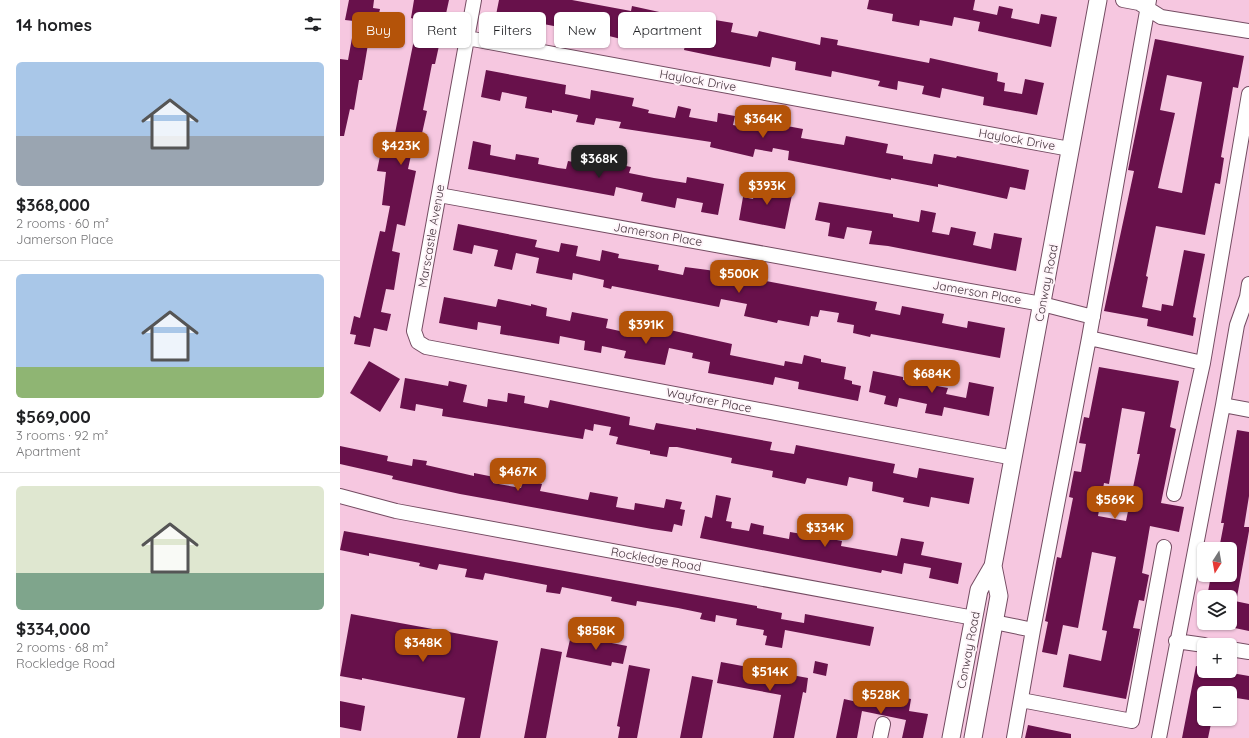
<!DOCTYPE html>
<html lang="en">
<head>
<meta charset="utf-8">
<style>
	body { margin:0; font-family:Quicksand,sans-serif; background:#f6f6f6; color:#202124; height:100vh; display:flex; flex-direction:column; font-size:15px; white-space:nowrap }
	* { box-sizing:border-box; margin:0 }
	p { font-size:13px; color:#757577 }
	.icon { flex:none; width:22px; height:22px; fill:none; stroke:currentColor; stroke-width:2; stroke-linecap:round; stroke-linejoin:round }
	.map { position:relative; flex:1; overflow:hidden }
	.drawer { display:flex; flex-direction:column; background:#fff; width:340px }
	.drawer>* { flex:none }
	.hud { position:absolute; left:12px; top:12px; width:380px; height:36px; display:flex; gap:8px }
	.needle { width:26px; rotate:191deg }
	.tools { position:absolute; left:857px; top:542px; display:grid; gap:8px }
	.tools a { display:grid; place-items:center; width:40px; height:40px; border-radius:6px; background:#fff; box-shadow:0 1px 3px #0004; font-size:20px }
	.price { position:absolute; translate:-50% -34px; padding:0 9px; border-radius:8px; background:#b45309; color:#fff; font-size:13px; line-height:26px; filter:drop-shadow(0 1px 2px #0008) }
	.price::after { content:''; position:absolute; left:50%; top:24px; width:12px; height:9px; margin-left:-6px; background:inherit; clip-path:polygon(0 0,100% 0,50% 100%) }
	.price.on { background:#222; color:#fff }
	ul { padding:0; list-style:none }
	li { display:grid; align-content:center; gap:8px; height:212px; padding:0 16px }
	li+li { border-top:1px solid #e0e0e0 }
	li span { display:grid; place-items:center; height:124px; border-radius:6px; color:#555 }
	li>.icon { margin-inline-start:auto }
	span .icon { width:72px; height:72px; fill:#fffc; stroke-width:1 }
	li b { font-size:17px }
	h2 { display:flex; justify-content:space-between; align-items:center; height:48px; padding:0 16px; font-size:17px }
	.pill { padding:0 14px; border-radius:6px; background:#fff; box-shadow:0 1px 3px #0004; font-size:14px; line-height:36px }
	.pill.on { background:#b45309; color:#fff }
	main { display:flex; flex:1; min-height:0 }
	.map>svg:first-child { display:block }
</style>
</head>
<body>
<main>
<section class="drawer">
<h2>14 homes<svg class="icon" aria-label="filters" viewBox="0 0 24 24"><path d="M4 7h16M4 17h16"/><circle cx="9" cy="7" r="2"/><circle cx="15" cy="17" r="2"/></svg></h2>
<ul>
<li><span style="background:linear-gradient(#a9c7e8 60%,#9aa5b1 0)"><svg class="icon" aria-label="home" viewBox="0 0 24 24"><path d="M3 11l9-7 9 7M6 9v11h12V9"/></svg></span><div><b>$368,000</b><p>2 rooms · 60 m²</p><p>Jamerson Place</p></div></li>
<li><span style="background:linear-gradient(#a9c7e8 75%,#8fb573 0)"><svg class="icon" aria-label="home" viewBox="0 0 24 24"><path d="M3 11l9-7 9 7M6 9v11h12V9"/></svg></span><div><b>$569,000</b><p>3 rooms · 92 m²</p><p>Apartment</p></div></li>
<li><span style="background:linear-gradient(#dfe7d0 70%,#7fa58c 0)"><svg class="icon" aria-label="home" viewBox="0 0 24 24"><path d="M3 11l9-7 9 7M6 9v11h12V9"/></svg></span><div><b>$334,000</b><p>2 rooms · 68 m²</p><p>Rockledge Road</p></div></li>
</ul>
</section>
<div class="map">
<svg width="909" height="738" viewBox="0 0 909 738">
	<rect width="100%" height="100%" fill="#f6c7e0"/>
	<!-- building -->
	<path fill="#68114b" fill-rule="evenodd" d="M9 0H34L33 8 40 9 36 27 31 26 22 80H19L14 110 10 109 4 136H0V59L8 60 12 38 14 21 5 20Z
		M74 0H109L95 64H92L83 110 87 111 79 147 73 146 68 169 76 171 65 226 57 224 52 251 60 253 54 290 46 289 41 312 51 314 47 331 34 328 30 347 14 344 16 335 10 334 14 316 20 318 40 231 45 232 50 206 42 205 46 172 37 171 42 146 52 148 78 20 71 18Z
		M159 0H232L291 11 292 6 374 24 375 20 393 23 391 32 417 37 419 31 480 45 481 37 498 40 497 45 589 63 590 58 658 73 657 81 665 83 664 91 682 94 685 79 704 83 697 115 643 105 644 97 602 88 600 98 582 94 584 86 558 81 557 90 538 86 540 81 492 71 491 77 455 70 456 62 432 57 430 67 368 55 344 50 346 41 323 37 322 38 304 35 303 43 285 40 265 35 267 26 238 21 220 18 219 27 156 15Z
		M529 0H635L633 10 657 15 659 6 673 9 671 18 699 24 701 14 717 17 711 47 638 31 640 22 614 17 612 26 580 20 579 26 552 21 553 14 527 9Z
		M815 39 904 56 898 88 893 87 881 157 884 158 880 184 875 183 865 235 816 226 806 276 808 277 802 307 821 311 822 304 833 306 844 250 865 254 853 317 856 318 853 336 807 326 808 319 764 311 794 171 788 170ZM827 75 862 82 842 193 818 188 835 113 820 110Z
		M146 70 226 85 225 94 250 99 251 90 294 98 292 106 309 110 308 113 335 118 338 106 351 109 349 117 377 122 378 113 395 116 393 125 419 130 421 121 463 129 461 138 485 142 504 145 506 136 548 144 546 153 563 156V159L592 164 594 154 616 158 617 156 689 170 685 190 670 187 667 199 598 184V187L551 178V180L448 160 449 151 433 148 432 152 415 149 413 157 370 147 371 142 279 128 281 122 256 118 254 125 236 122 238 115 212 110V113L185 108 187 97 162 92 160 101 141 97Z
		M133 141 151 145 150 155 175 160 176 154 199 158 198 164 218 168 226 169 228 161 271 169 272 163 291 167 289 173 314 178 346 183 347 177 384 184 378 215 361 212 363 203 337 198 335 208 301 201 303 193 276 187 274 196 128 169Z
		M417 182 453 190 445 229 399 220 403 197 413 199Z
		M479 202 553 214V217L579 222 581 210 596 213 592 232 609 235 611 227 636 232 633 245 651 249 654 233 682 238 676 271 548 246 529 244 532 231 507 227 504 239 488 236 490 223 475 220Z
		M118 224 197 240 195 247 219 252 221 243 238 246 236 256 260 261 262 250 279 254 278 258 319 265 318 270 343 275 345 267 368 270 537 302 535 310 560 315 562 306 604 314 602 323 627 328 628 321 665 328 660 358 531 334 530 337 513 333 514 325 497 322 499 313 480 310 478 317 471 316 469 326 438 320 437 323 404 316 407 304 381 299 379 307 272 286 271 289 263 287 264 280 233 273 232 280 196 273 199 258 176 253 172 270 154 266 158 250 134 245 132 254 113 250Z
		M104 297 156 307 158 299 191 306V304L207 308 206 316 230 321 232 312 268 319 266 328 289 333 291 322 308 325 392 344 390 355 444 366 445 361 462 364 464 355 481 359V362L506 367 504 379 512 381V384L521 386 518 401 458 389 459 382 435 377 433 385 368 373 370 362 352 358 353 353 329 348 325 365 284 358 286 351 262 346 261 353 244 350 245 341 220 336 219 344 160 334 161 326 138 322 137 330 99 323Z
		M29 361 60 379 40 412 10 393Z
		M759 367 839 381 830 427 836 429 821 503 844 507 839 532 810 526 802 573 809 575 804 601 799 600 793 628 800 629 786 699 723 687 729 654 761 661 767 631 762 630 776 557 752 552 738 628 723 625 717 655 702 652 708 622 705 621 717 557 721 558 733 498 729 497 734 471 741 472 746 444 739 443 744 417 749 418ZM782 408 805 412 797 454H800L786 521 758 516 764 483 769 484Z
		M533 371 563 377V380L581 383 582 377 599 380 597 386 608 388 606 394 626 398 629 382 654 387 649 416 604 407 602 416 585 413 587 404 559 398 557 407 544 404 546 396 529 392Z
		M65 378 108 386 109 381 127 385 123 402 147 407 148 399 167 402 168 393 185 396 184 403 208 408 210 400 290 417 289 425 314 430 316 423 356 430V428L432 442 430 450 454 454 456 445 555 464 553 473 577 478 579 468 634 478 629 504 591 497 589 507 563 502 564 498 532 491 533 482 509 477 507 486 467 478 465 484 432 477 433 471 391 463 392 458 337 447H329L327 457 310 454V451L276 444 278 437 269 435 271 427 254 424 253 431 245 429 243 439 102 416 103 409 76 404 75 411 60 408Z
		M897 430 909 432V496L904 527H909V531L897 597H867L870 581H874L875 575H890V549H879L884 523H881Z
		M0 446 48 456 47 461 72 466 73 459 87 461 86 465 134 476V473L154 477 153 483 181 488 183 480 202 484 200 491 248 500 250 492 278 497 276 507 294 510 295 503 324 508 326 499 342 502 340 509 345 510 342 526 334 524 332 532 312 529 120 494 52 479 53 476 0 464Z
		M376 495 391 498 386 521 392 522 391 528 409 531 411 523 424 526 423 534 449 539 450 532 486 538 502 541 501 546 557 556 561 538 584 542 581 555 622 563 618 584 589 578 591 568 564 563 562 574 542 570 541 573 360 538 365 516 372 518Z
		M4 531 417 606V608L442 613 441 619 464 623 465 614 534 627 530 646 445 630 442 648 425 645 427 636 423 635 424 630 396 625 397 619 376 615 375 622 360 619 362 613 338 608 297 601 296 606 271 601 272 597 222 587 220 594 206 592 207 585 145 573 143 580 125 577 127 569 99 564 97 570 79 566 80 563 29 553V556L0 550Z
		M890 600 909 604V631L890 627Z
		M11 614 158 641 140 738H117L125 698 22 678V680L0 676Z
		M231 635 287 646 283 664 272 662 271 666 226 657Z
		M201 648 222 652 206 738H184Z
		M475 661 488 664 486 676 473 673Z
		M381 662 468 678 466 693 463 692 454 738H433L441 695 377 683Z
		M289 665 310 669 297 738H278L280 727 277 726Z
		M856 666 864 668V671H880L909 676V700L890 697V693H864V719H872L868 738H842Z
		M352 676 373 680 362 738H340Z
		M525 690 571 699 569 711 588 714 583 738H562L566 720 522 711 517 738H496L504 699 522 703Z
		M0 701 25 706 21 731 0 727Z
		M688 725 731 734V738H685Z"/>
	<g fill="none" stroke-linecap="round" stroke-linejoin="round">
		<!-- minor casing -->
		<g stroke="#744c62" stroke-width="16">
			<path id="minor" d="M134 0 74 331 78 342 86 347 674 458
				M783 0 799 3 821 17 909 31
				M127 38 730 149
				M99 195 702 304 753 317
				M749 338 863 363
				M883 405 909 410
				M834 494 863 363 909 94
				M0 496 56 511 634 618
				M654 622 693 630
				M836 641 864 645
				M890 649 909 652
				M681 700 792 721 824 547
				M540 738 543 724
				M674 738 693 630 749 338 809 0
				M819 738 883 405 897 325 907 297 909 284"/>
		</g>
		<!-- major casing -->
		<g stroke="#744c62" stroke-width="19">
			<path id="major" d="M611 738 639 590 653 566 758 0
				M633 738 659 596 653 566"/>
		</g>
		<!-- minor -->
		<use href="#minor" stroke="#fff" stroke-width="14"/>
		<!-- major -->
		<use href="#major" stroke="#fff" stroke-width="17"/>
	</g>
	<g text-anchor="middle" dominant-baseline="central" stroke-width="4" stroke-linejoin="round" paint-order="stroke">
		<!-- street labels -->
		<g font-size="12" fill="#45333d" stroke="#fff5fa">
			<text transform="translate(358 80) rotate(10)">Haylock Drive</text>
			<text transform="translate(677 139) rotate(10)">Haylock Drive</text>
			<text transform="translate(318 234) rotate(10)">Jamerson Place</text>
			<text transform="translate(91 236) rotate(-80)">Marscastle Avenue</text>
			<text transform="translate(706 283) rotate(-79)">Conway Road</text>
			<text transform="translate(637 292) rotate(10)">Jamerson Place</text>
			<text transform="translate(369 400) rotate(11)">Wayfarer Place</text>
			<text transform="translate(316 559) rotate(10)">Rockledge Road</text>
			<text transform="translate(628 650) rotate(-79)">Conway Road</text>
		</g>
	</g>
</svg>
<div class="tools">
<a><svg class="needle" viewBox="-14 -14 28 28"><path d="M0-13l5 13h-10z" fill="#e53935"/><path d="M0 13l5-13h-10z" fill="#757577"/></svg></a>
<a><svg class="icon" aria-label="layers" viewBox="0 0 24 24"><path d="M12 4l9 5-9 5-9-5zM3 14l9 5 9-5"/></svg></a>
<a>+</a>
<a>−</a>
</div>
<b class="price" style="left:423px;top:139px">$364K</b>
<b class="price" style="left:61px;top:166px">$423K</b>
<b class="price on" style="left:259px;top:179px">$368K</b>
<b class="price" style="left:427px;top:206px">$393K</b>
<b class="price" style="left:399px;top:294px">$500K</b>
<b class="price" style="left:306px;top:345px">$391K</b>
<b class="price" style="left:592px;top:394px">$684K</b>
<b class="price" style="left:178px;top:492px">$467K</b>
<b class="price" style="left:775px;top:520px">$569K</b>
<b class="price" style="left:485px;top:548px">$334K</b>
<b class="price" style="left:256px;top:651px">$858K</b>
<b class="price" style="left:83px;top:663px">$348K</b>
<b class="price" style="left:430px;top:692px">$514K</b>
<b class="price" style="left:541px;top:715px">$528K</b>
<div class="hud">
<a class="pill on">Buy</a>
<a class="pill">Rent</a>
<a class="pill">Filters</a>
<a class="pill">New</a>
<a class="pill">Apartment</a>
</div>
</div>
</main>
</body>
</html>
